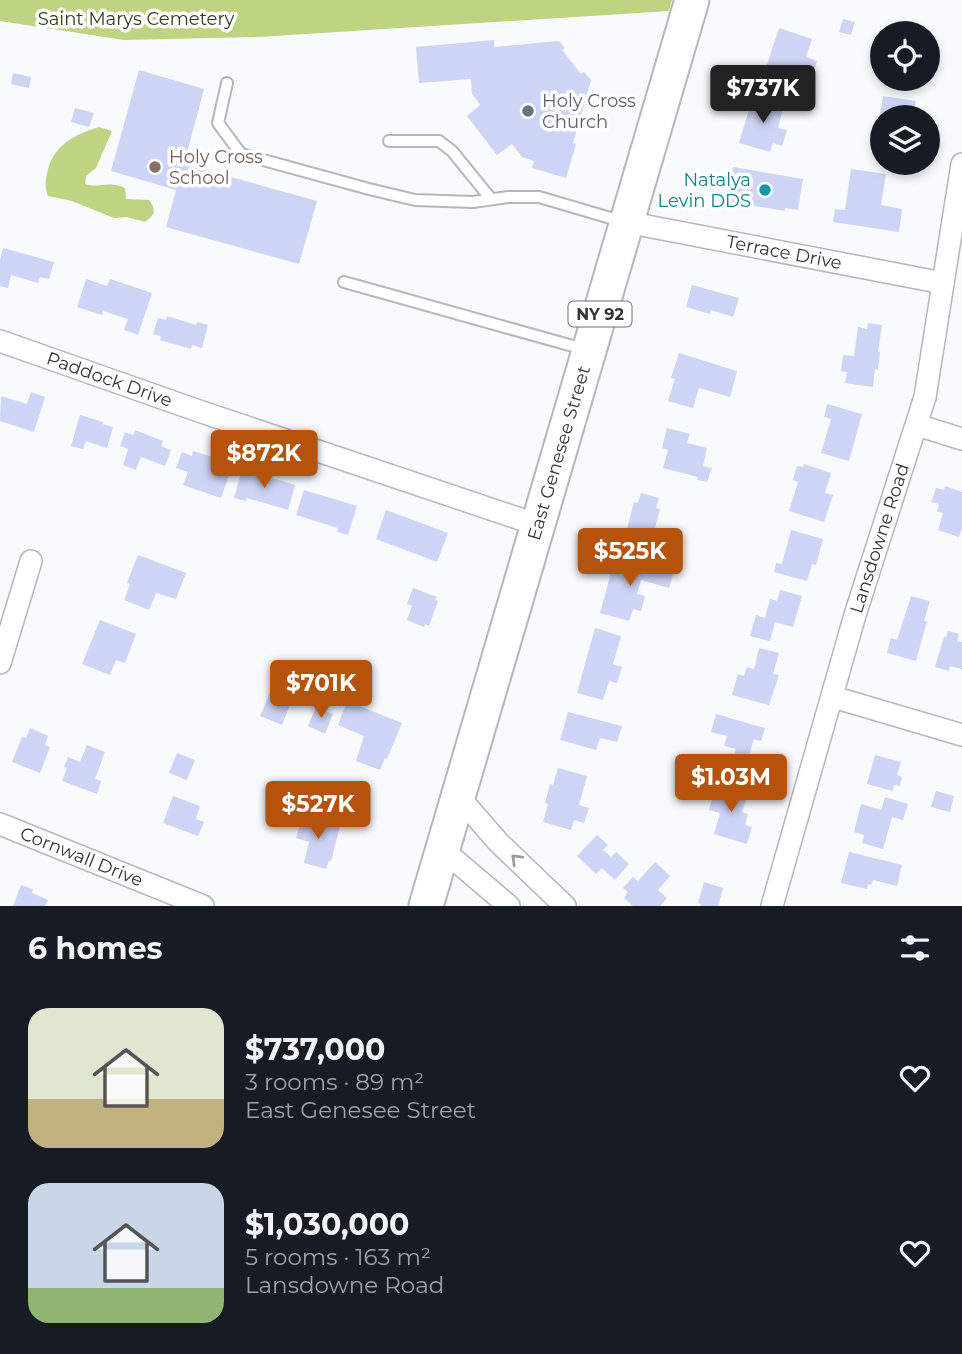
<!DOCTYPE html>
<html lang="en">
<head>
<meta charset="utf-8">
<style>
	body { margin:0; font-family:Montserrat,sans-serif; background:#242831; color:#f1f3f6; height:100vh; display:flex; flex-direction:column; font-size:26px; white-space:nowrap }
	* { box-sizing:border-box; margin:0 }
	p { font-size:23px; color:#9ea1a6 }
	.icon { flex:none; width:38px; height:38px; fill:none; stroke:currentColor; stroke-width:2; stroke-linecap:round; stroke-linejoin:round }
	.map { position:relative; height:906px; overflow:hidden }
	.side { display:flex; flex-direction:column; background:#171b24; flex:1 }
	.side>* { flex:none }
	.tools { position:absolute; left:870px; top:21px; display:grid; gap:14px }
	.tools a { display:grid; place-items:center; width:70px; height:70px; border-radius:50%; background:#171b24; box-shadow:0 4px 10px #0003; font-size:35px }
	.price { position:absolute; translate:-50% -60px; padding:0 16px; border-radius:7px; background:#b45309; color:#fff; font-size:23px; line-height:46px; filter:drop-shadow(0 2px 4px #0008) }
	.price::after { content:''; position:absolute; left:50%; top:42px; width:21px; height:16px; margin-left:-10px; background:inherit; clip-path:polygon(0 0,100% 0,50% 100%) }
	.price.active { background:#222; color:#fff }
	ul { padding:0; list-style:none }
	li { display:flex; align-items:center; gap:21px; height:175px; padding:0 28px }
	li span { display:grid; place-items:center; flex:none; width:196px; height:140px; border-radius:21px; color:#555 }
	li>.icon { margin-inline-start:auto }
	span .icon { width:84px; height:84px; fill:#fffc; stroke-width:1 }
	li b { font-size:30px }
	h2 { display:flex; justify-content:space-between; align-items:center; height:84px; padding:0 28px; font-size:30px }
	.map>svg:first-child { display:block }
</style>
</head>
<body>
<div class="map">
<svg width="962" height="906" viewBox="0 0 962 906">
	<rect width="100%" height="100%" fill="#f8fafe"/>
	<!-- green -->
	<path fill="#bed482" d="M0 0H672L669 11 259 37 124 40 0 21Z
		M99 127 112 131 96 168 86 176 85 184C98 189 109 180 125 188L126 199 149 200 153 206 154 213 149 219 145 222 126 217 114 218 72 201 48 196C45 187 45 183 47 174 52 146 73 135 99 127Z"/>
	<!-- building -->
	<path fill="#ced4f5" d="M843 19 855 22 851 35 839 32Z
		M906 23 924 26 923 33H904Z
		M779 28 812 39 806 57 817 61 806 95 762 80Z
		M494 40V47L559 41 565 48 562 50 581 74 584 72 591 80 573 143 576 144 566 178 532 168 534 161 522 157 512 144 497 155 467 116 480 105 472 94 471 79 419 83 416 47Z
		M139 70 204 89 184 164 317 201 299 264 166 227 176 190 111 171Z
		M13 73 31 77 29 88 11 84Z
		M753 96 784 105 778 128 787 130 782 146 773 143 770 152 739 143Z
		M883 96 916 101 913 117H882V134L877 133Z
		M75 108 94 113 89 127 71 122Z
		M733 167 803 179 798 210 785 208V211L727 201Z
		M851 169 886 174 881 205 902 209 899 232 833 222 835 209 845 210Z
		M3 248 54 262 49 279 40 277 38 283 11 275 8 288 0 286V260Z
		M86 279 107 286 110 279 152 293 138 335 124 330 128 319 103 311 102 315 77 307Z
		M692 285 739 298 733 317 711 310 710 314 686 307Z
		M167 316 196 325 197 322 208 325 202 348 192 345 191 349 160 340 161 336 153 334 158 318 166 320Z
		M868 323 882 325 878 352H880L878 370 875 369 873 387 845 383 847 372 841 371 843 355 854 356 858 327 867 329Z
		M679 353 737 371 730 397 699 388 693 408 668 401 675 379 671 378Z
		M31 392 45 397 34 432 0 421 1 396 27 404Z
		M827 404 862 414 849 461 821 453 831 419 824 417Z
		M80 415 103 422 102 424 113 427 107 448 86 441 83 449 71 446Z
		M667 428 690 434 687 443 707 448 703 466 712 468 707 482 697 480 698 477 663 468 668 450 662 448Z
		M135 430 163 441 161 446 171 450 165 466 141 457 136 470 123 465 128 449 120 446 125 432 133 435Z
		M193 451 222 460 220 465 231 469 221 498 183 485 188 472 176 468 182 452 192 456Z
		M804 464 831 473 825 493 833 495 824 522 789 511 798 482 793 480 797 466 803 467Z
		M242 469 295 485 288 510 247 498 246 501 234 498Z
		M945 486 962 492V528L959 537 938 530 943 513 937 511 939 504 931 502 936 488 944 490Z
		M304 490 357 506 348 535 337 532 338 528 296 515Z
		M641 493 659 498 656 508 660 509 653 536 649 535 647 543 629 538 631 530 627 529 634 502 638 503Z
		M386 510 448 533 437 562 376 539Z
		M791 530 823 539 816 565 812 564 807 581 774 572 776 563 782 564Z
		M138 555 186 573 176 599 156 593 149 610 124 600 130 584 127 583Z
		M615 558 673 574 669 588 641 580 637 594 645 596 641 611 633 609 629 621 600 613Z
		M413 588 437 597 435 600 438 601 429 626 425 624 424 627 407 620 412 606 407 604Z
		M780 590 802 596 793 627 775 622 770 641 750 636 756 615 765 618 770 599 777 601Z
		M911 596 930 601 924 621H927L916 661 887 653 891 638 897 640Z
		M100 620 136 634 125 663 116 660 110 675 82 664Z
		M595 628 621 636 613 664 622 667 617 683 609 681 603 700 577 693Z
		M948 631 959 634 957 641 962 642V669L950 666 949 671 935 667 944 637H946Z
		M759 648 779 653 773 674 779 675 769 705 732 695 738 674 744 676 747 667 754 669Z
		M277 676 298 685 282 725 260 716Z
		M347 701 402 723 387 759 385 758 380 770 356 761 364 736 338 725Z
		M316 707 333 714 325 734 308 726Z
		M568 712 622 726 617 742 600 738 596 750 560 740Z
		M716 714 765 728 761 741 754 739 744 771 731 767 736 749 724 746 727 736 711 732Z
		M30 728 48 736 45 745 50 747 40 773 12 762 22 737 26 738Z
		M87 745 105 752 95 779 101 781 97 794 62 781 67 768 64 767 68 757 80 762Z
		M177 753 195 760 187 780 169 773Z
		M875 755 901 762 897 775 902 777 900 786 894 785 893 791 867 784Z
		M558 768 587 776 579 805 589 808 584 823 574 820 571 830 543 822 548 804 545 803 550 784 553 785Z
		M717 783 748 793 742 812 748 814 745 825 752 827 747 844 714 834 720 813 709 810Z
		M936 791 954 796 950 812 931 807Z
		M173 796 200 806 196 819 204 822 198 836 163 823Z
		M885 797 908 804 903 820 892 817 883 849 862 843 864 835 854 832 861 804 881 810Z
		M303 815 340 826 331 861 329 860 326 869 304 863 309 842 296 838Z
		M597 835 608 845 603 850 611 857 616 852 629 864 615 880 602 868 596 874 577 856Z
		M849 852 902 865 897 886 873 880 871 885 868 884 867 889 841 883Z
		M655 862 670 876 658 890 667 898 660 906H633L624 898 628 892 623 888 633 877 638 881Z
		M704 882 723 888 718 906H701V904L698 903Z
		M21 885 33 889 32 893 48 900 45 906H13Z"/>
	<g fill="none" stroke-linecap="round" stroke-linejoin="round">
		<!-- service casing -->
		<g stroke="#b4b6c1" stroke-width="14">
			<path id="service" d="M227 83 218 123 241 154 369 189 415 200 473 202 508 197H539L624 222
				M389 141H439L452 151 491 199
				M344 282 587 350"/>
		</g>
		<!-- minor casing -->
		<g stroke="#b4b6c1" stroke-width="24">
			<g id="minor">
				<path id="s1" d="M626 222 943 283"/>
				<path id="s2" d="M0 341 196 410 538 525"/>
				<path d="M917 425 962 439"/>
				<path d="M0 663 31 561"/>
				<path d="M833 697 962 735"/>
				<path d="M458 796 499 843 565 906"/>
				<path id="s3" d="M0 824 203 906"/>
				<path d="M443 850 509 906"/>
				<path id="s4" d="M772 906 855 615 925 397 962 164"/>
			</g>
		</g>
		<!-- primary casing -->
		<g stroke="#b4b6c1" stroke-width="37">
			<g id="primary">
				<path id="s5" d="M426 906 692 0"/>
			</g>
		</g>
		<!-- service -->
		<use href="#service" stroke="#fff" stroke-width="10"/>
		<!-- minor -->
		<use href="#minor" stroke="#fff" stroke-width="21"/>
		<!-- primary -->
		<use href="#primary" stroke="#fff" stroke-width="33"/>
	</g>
	<!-- one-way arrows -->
	<defs><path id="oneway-chevron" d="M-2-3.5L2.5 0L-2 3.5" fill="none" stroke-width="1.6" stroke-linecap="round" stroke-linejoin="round" transform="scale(1.75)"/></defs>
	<use stroke="#999a9c" href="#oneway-chevron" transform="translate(516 859) rotate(-136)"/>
	<!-- markers -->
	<circle fill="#6b7280" stroke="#fff" stroke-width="2.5" cx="528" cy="111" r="7"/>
	<circle fill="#8d6e63" stroke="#fff" stroke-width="2.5" cx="155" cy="167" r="7"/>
	<circle fill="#0f9aa8" stroke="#fff" stroke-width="2.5" cx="765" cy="190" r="7"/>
	<g text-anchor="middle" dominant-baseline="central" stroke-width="7" stroke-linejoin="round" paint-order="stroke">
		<!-- shield labels -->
		<rect fill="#fff" stroke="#707174" stroke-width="2" x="568.5" y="301.5" width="63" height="25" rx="5"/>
		<g font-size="16" font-weight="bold" fill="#333438">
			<text x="600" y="314">NY 92</text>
		</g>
		<!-- park labels -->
		<g font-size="18" fill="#333d18" stroke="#fff">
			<text x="136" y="19">Saint Marys Cemetery</text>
		</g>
		<!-- worship labels -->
		<g font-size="18" fill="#5b616d" stroke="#fff" text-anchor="start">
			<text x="542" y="101">Holy Cross<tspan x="542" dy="21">Church</tspan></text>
		</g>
		<!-- education labels -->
		<g font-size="18" fill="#785e54" stroke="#fff" text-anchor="start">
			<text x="169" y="157">Holy Cross<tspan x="169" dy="21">School</tspan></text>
		</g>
		<!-- culture labels -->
		<g font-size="18" fill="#0d838f" stroke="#fff" text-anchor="end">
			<text x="751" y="180">Natalya<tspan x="751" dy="21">Levin DDS</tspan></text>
		</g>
		<!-- street labels -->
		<g font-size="18" fill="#333438" stroke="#fff">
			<text stroke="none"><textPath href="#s1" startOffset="161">Terrace Drive</textPath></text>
			<text stroke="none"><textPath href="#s2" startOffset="116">Paddock Drive</textPath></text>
			<text stroke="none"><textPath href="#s5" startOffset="472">East Genesee Street</textPath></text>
			<text stroke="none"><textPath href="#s4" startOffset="383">Lansdowne Road</textPath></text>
			<text stroke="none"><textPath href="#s3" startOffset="88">Cornwall Drive</textPath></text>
		</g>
	</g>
</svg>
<div class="tools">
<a><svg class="icon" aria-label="locate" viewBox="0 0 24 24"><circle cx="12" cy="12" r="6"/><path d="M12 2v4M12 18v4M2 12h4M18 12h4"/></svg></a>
<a><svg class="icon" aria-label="layers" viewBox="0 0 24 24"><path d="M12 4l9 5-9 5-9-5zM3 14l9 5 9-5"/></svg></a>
</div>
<b class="price active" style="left:763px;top:125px">$737K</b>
<b class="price" style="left:264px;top:490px">$872K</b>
<b class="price" style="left:630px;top:588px">$525K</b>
<b class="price" style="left:321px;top:720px">$701K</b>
<b class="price" style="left:731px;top:814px">$1.03M</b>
<b class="price" style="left:318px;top:841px">$527K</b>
</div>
<section class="side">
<h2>6 homes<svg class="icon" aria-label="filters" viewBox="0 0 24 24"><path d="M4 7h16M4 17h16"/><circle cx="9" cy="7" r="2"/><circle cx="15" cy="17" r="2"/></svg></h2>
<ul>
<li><span style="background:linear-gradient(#dfe7d0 65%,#c2b280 0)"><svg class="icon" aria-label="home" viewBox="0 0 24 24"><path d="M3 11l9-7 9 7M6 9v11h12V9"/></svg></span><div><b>$737,000</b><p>3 rooms · 89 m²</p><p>East Genesee Street</p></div><svg class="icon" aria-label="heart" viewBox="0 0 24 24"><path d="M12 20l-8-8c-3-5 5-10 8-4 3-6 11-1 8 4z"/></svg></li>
<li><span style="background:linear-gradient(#c9d6e8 75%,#8fb573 0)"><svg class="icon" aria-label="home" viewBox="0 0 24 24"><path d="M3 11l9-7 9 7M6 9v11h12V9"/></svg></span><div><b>$1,030,000</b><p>5 rooms · 163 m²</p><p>Lansdowne Road</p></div><svg class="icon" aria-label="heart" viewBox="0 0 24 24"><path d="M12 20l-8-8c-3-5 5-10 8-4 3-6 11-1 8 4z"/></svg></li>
</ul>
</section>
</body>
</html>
